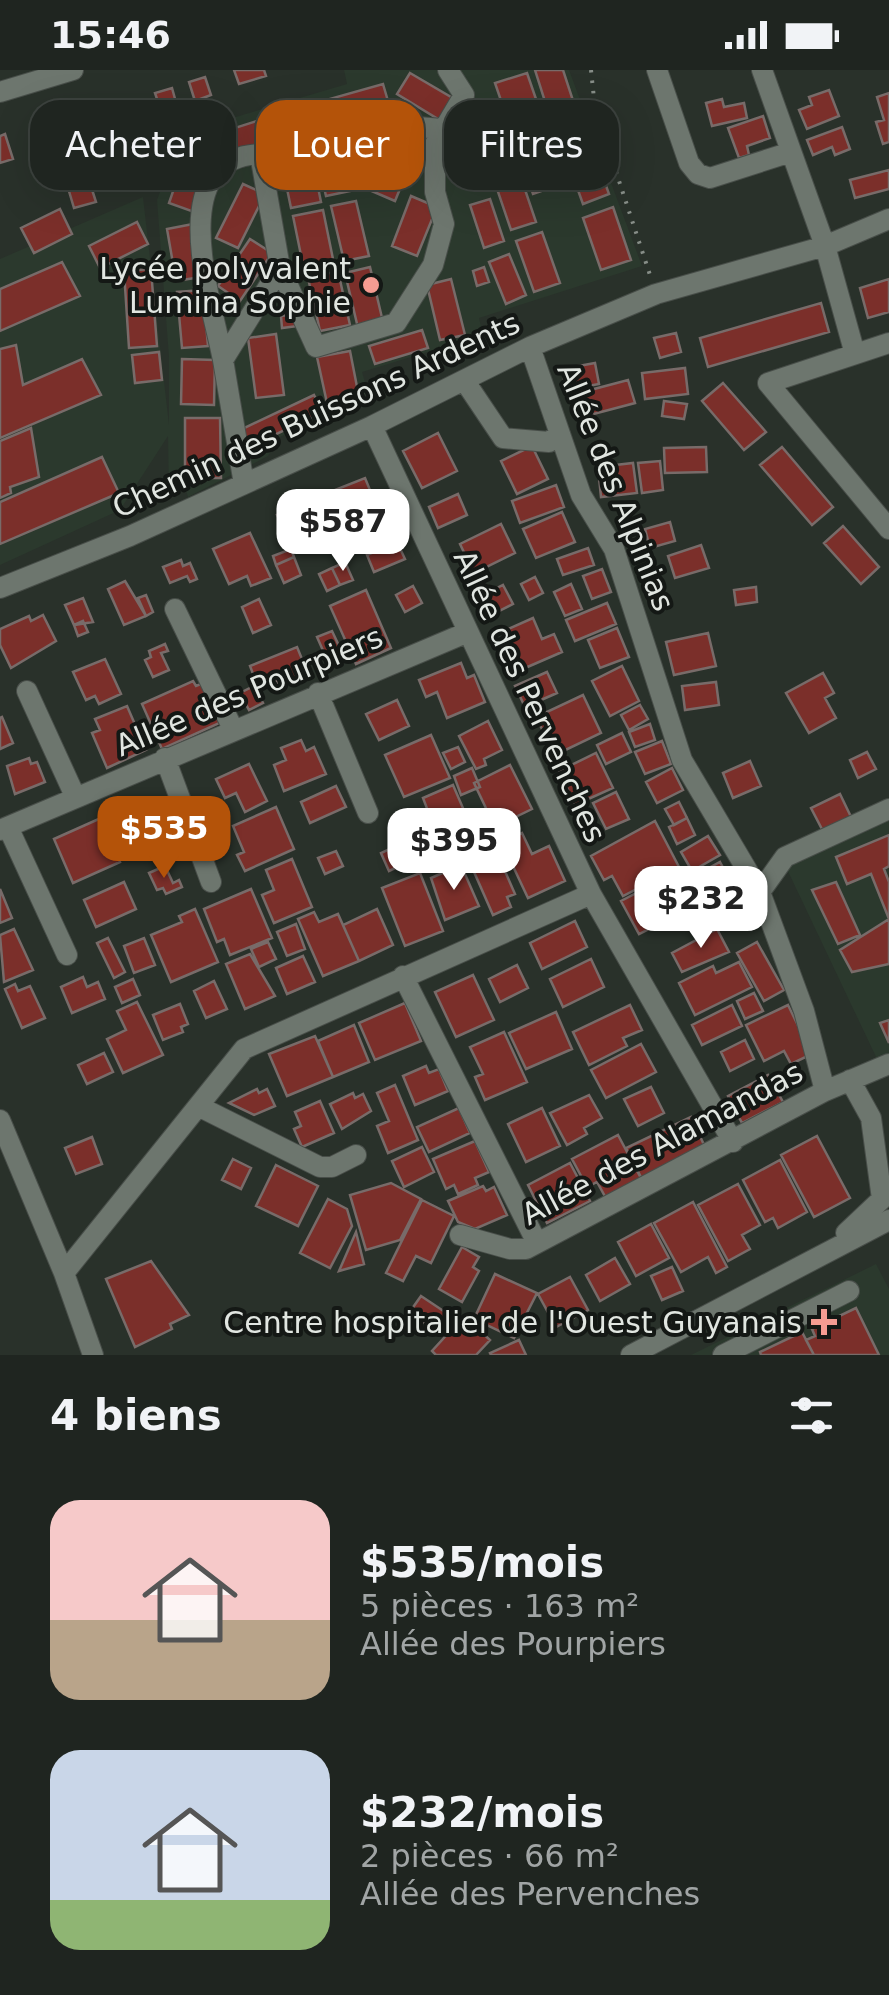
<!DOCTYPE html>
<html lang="fr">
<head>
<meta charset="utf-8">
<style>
	body { margin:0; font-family:"DejaVu Sans",sans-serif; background:#272d29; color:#f1f3f6; height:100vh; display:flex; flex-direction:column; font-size:38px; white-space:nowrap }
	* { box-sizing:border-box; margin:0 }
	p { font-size:32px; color:#a1a5a5 }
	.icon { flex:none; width:55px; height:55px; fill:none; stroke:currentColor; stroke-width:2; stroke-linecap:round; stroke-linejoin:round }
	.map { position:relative; height:1285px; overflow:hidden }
	.side { display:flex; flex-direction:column; background:#1f2520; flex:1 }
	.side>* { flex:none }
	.top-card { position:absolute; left:30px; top:30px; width:830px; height:90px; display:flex; gap:20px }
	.price { position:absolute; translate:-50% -85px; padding:0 22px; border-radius:20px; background:#fff; color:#222; font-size:32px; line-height:65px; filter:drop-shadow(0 2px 5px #0008) }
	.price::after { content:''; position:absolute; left:50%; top:60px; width:30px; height:22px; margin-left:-15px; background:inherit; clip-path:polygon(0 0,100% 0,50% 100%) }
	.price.active { background:#b45309; color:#fff }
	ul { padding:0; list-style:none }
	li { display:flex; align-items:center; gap:30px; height:250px; padding:0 50px }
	li span { display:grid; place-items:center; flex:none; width:280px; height:200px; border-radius:30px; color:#555 }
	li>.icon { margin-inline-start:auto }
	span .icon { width:120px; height:120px; fill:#fffc; stroke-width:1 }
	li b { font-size:42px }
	h2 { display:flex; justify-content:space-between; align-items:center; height:120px; padding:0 50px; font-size:42px }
	.chip { padding:0 35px; border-radius:30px; background:#1f2520; box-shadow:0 10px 40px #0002,0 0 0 2px #3c423e; font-size:35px; line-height:90px }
	.chip.active { background:#b45309; color:#fff }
	.status { display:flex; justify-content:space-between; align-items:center; height:70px; padding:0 50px; background:#1f2520; direction:ltr }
	.status svg { height:28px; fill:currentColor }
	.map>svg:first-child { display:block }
</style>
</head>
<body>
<div class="status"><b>15:46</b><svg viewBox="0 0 49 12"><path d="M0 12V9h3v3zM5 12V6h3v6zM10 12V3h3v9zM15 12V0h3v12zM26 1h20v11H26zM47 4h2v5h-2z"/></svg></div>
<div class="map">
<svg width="889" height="1285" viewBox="0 0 889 1285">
	<rect width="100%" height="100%" fill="#29312a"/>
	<!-- built -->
	<path fill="#2b392d" d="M344 0H569L642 196 479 248 483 265 362 302 368 323 280 367 268 386 188 427 185 417 169 422 168 366 120 440 0 495V189L143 127 169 355V287L157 130 182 63 347 14Z
		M889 743V984L878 991 786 797Z
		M876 1194 889 1219V1285H691Z"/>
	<!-- building -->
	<path fill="#7b2f2a" stroke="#786b69" stroke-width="2.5" d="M234 0H264L266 6 239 14Z
		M535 0H563L581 55 555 63Z
		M410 3 456 30 443 52 397 24Z
		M527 3 565 113 533 124 495 13Z
		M205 7 211 25 195 31 189 12Z
		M383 14 390 38 333 53 326 30Z
		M172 18 177 36 161 41 155 23Z
		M829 20 839 46 807 59 799 40 812 35 809 27Z
		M889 23V72L883 74 876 52 884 50 877 27Z
		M722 29 724 37 744 33 747 48 712 56 706 33Z
		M99 35 106 61 88 66 80 41Z
		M306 38 309 51 296 55 292 42Z
		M494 41 512 92 484 101 467 50Z
		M763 46 770 68 747 76 749 85 739 88 728 58Z
		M56 48 57 53 34 60 33 55Z
		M75 48 83 75 43 88 34 60Z
		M266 48 273 70 222 85 216 64Z
		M842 57 850 79 835 85 832 77 813 85 807 70Z
		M465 58 481 107 457 114 442 65Z
		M5 64 13 89 0 93V66Z
		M338 68 350 121 326 126 314 74Z
		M387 70 415 82 395 131 367 119Z
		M591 74 609 124 583 134 565 84Z
		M310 78 321 132 291 138 280 85Z
		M186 84 211 93 194 142 169 133Z
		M518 99 536 152 511 160 493 107Z
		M889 100V119L855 128 850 110Z
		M87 104 96 132 74 138 66 111Z
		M243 114 265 124 238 178 216 168Z
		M411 126 437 137 417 186 392 176Z
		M490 129 504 171 484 178 470 135Z
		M356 131 369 186 344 191 331 136Z
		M613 137 631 190 601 200 583 148Z
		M60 139 72 164 34 183 21 158Z
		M323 140 334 194 304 200 293 146Z
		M137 152 148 174 100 198 89 176Z
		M193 154 201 207 176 211 167 159Z
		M542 162 560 213 534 222 516 171Z
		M250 169 272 183 240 231 218 216Z
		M509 184 526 225 506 234 489 192Z
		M62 192 80 226 0 261V219Z
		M370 197 383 252 358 258 345 203Z
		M484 197 489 212 477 216 473 201Z
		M151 199 157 276 129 278 124 201Z
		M338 201 350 255 320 261 308 208Z
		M451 209 465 265 440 270 427 215Z
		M889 209V242L868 248 860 218Z
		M203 220 208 276 182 278 177 222Z
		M821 233 829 262 708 297 700 268Z
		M297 244 298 256 282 258 281 246Z
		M422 260 428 278 375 294 369 276Z
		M676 263 681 282 660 288 654 268Z
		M276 264 284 325 256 328 248 268Z
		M16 275 23 315 82 289 101 325 0 368V279Z
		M350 281 359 327 327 333 317 287Z
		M159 282 162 310 135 313 132 285Z
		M182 289 215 290 214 335 181 334Z
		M595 293 599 314 566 320 562 299Z
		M685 298 688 324 645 329 642 303Z
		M628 310 635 333 586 346 579 323Z
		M723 313 766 362 744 380 702 331Z
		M314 325 323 342 251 376 242 359Z
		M664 331 687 334 684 349 662 346Z
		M185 348H220L221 408H185Z
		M31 358 39 407 10 417 11 423 0 428V371Z
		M438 363 457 401 422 418 403 381Z
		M532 376 548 409 517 424 501 391Z
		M706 377 707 402 665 403 664 378Z
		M782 377 833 437 812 455 760 395Z
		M102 387 119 423 0 474V432Z
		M660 391 663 420 642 423 638 393Z
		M633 393 637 423 601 427 598 397Z
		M365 408 372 425 333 442 325 424Z
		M556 415 564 437 520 453 512 431Z
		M458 424 467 445 438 458 429 437Z
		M305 433 312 450 285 462 277 445Z
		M562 442 575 472 536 488 523 459Z
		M670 452 675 471 650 478 645 459Z
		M501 454 515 483 474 503 460 474Z
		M843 456 879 497 861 514 824 473Z
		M250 463 271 508 251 516 247 506 229 514 213 479Z
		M397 472 405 489 374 502 367 485Z
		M701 475 709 498 675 508 668 486Z
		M588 478 594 495 563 505 557 489Z
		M291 479 294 487 276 495 273 486Z
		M294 487 301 505 284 513 276 495Z
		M181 490 183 496 190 493 197 509 190 512 187 506 170 513 163 497Z
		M345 492 353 510 340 515 332 498Z
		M332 498 340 515 327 521 319 504Z
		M602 499 611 522 592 529 583 506Z
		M535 507 543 523 529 530 521 514Z
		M125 511 146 546 124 555 108 519Z
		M571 514 582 539 565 546 554 522Z
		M503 515 513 534 495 543 485 524Z
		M413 516 422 533 405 542 396 525Z
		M756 517 757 532 736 535 734 520Z
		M366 520 391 578 356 594 330 536Z
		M146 525 153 542 146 546 138 528Z
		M83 528 93 552 74 555 65 535Z
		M259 529 271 555 253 563 242 537Z
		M607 533 616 554 575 571 566 550Z
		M43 545 56 571 11 598 0 575V559L29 546 31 551Z
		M533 548 542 569 554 564 562 582 509 605 503 592 517 586 506 560Z
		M83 551 88 562 78 566 74 555Z
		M617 558 629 587 600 598 588 570Z
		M332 561 340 578 325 585 317 567Z
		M708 563 716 596 674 605 666 572Z
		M165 574 168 581 161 583 169 600 153 607 145 590 151 587 149 581Z
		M297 577 309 606 280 617 277 610 258 617 250 596Z
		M105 589 121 624 99 634 95 626 86 630 73 602Z
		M461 593 467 608 474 605 485 632 447 648 437 622 426 627 419 610Z
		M622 596 639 631 610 646 592 611Z
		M547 602 557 623 525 637 515 616Z
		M823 603 834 623 825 628 836 648 809 663 786 623Z
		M193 611 196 616 206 612 224 651 162 679 142 634Z
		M716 612 719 635 685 640 682 616Z
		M254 616 263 633 249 640 240 623Z
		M583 625 601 663 555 685 536 647Z
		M397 630 409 656 379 670 366 644Z
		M640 635 648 649 629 660 621 645Z
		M127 636 146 680 107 698 92 663 100 660 95 649Z
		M2 647 13 673 0 679V648Z
		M488 651 502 680 484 689 486 695 476 699 459 666Z
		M650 654 655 670 635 677 629 662Z
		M622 663 631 682 606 694 597 675Z
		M431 665 450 708 404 727 385 685Z
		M301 670 306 681 314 677 326 704 284 721 274 695 286 690 281 678Z
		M662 671 671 694 645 704 635 682Z
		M458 677 465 692 451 699 443 683Z
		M867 682 876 699 858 708 850 690Z
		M596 683 613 718 575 735 559 701Z
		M29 688 31 694 37 692 45 712 15 724 7 696Z
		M750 691 761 716 733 728 723 703Z
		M249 694 267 731 245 742 236 723 225 728 216 709Z
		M510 695 532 739 495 757 474 713Z
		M472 698 480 717 461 725 454 706Z
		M672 698 683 720 657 733 646 712Z
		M453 715 472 759 428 777 415 747 428 741 423 728Z
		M336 716 346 737 310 753 301 732Z
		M616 722 629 749 606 759 593 733Z
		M840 724 852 749 824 763 811 738Z
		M679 732 687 748 674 755 665 739Z
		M276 737 294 779 245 801 237 785 244 782 233 756Z
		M138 746 140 750 123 758 121 753Z
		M149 747 156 764 130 776 123 758Z
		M101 748 120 792 73 813 54 769Z
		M687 748 695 765 677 774 669 757Z
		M655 751 679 797 623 826 612 806 604 810 591 786Z
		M522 763 532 784 549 776 565 811 528 828 502 773Z
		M889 765V796L884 799 889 812V894L852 902 840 880 889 849 871 804 847 814 836 787Z
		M708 766 720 785 692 801 681 782Z
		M396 776 404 794 389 801 381 783Z
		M336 781 343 796 325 804 318 788Z
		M497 783 515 824 507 827 511 837 493 845 471 795Z
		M292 789 312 837 274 853 262 825 274 820 266 800Z
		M720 792 731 812 705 827 694 806Z
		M461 795 479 836 445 850 431 808Z
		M165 796 173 813 179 810 182 817 166 824 163 818 157 820 149 803Z
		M685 798 695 819 674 830 681 843 639 864 621 831Z
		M420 803 443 861 405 876 382 818Z
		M124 812 136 839 96 857 84 830Z
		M836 812 860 865 838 874 812 820Z
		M0 819 12 848 0 853Z
		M251 819 272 868 230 885 224 869 217 872 204 839Z
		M736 819 745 838 717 852 707 834Z
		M195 839 218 892 171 912 151 865 182 852 179 846Z
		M377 839 393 875 359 891 343 855Z
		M314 842 319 852 338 844 359 891 323 906 298 849Z
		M575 851 587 877 542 899 530 873Z
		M296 854 305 879 287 886 277 862Z
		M14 859 33 900 4 912 0 865Z
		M717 859 729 882 682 902 672 883Z
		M108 868 125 902 114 908 97 873Z
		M144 868 155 895 134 903 124 876Z
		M268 872 276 889 259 897 251 879Z
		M757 872 784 920 764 931 737 883Z
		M250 884 275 926 245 939 226 894Z
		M303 886 315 912 287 924 276 898Z
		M591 889 604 917 563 937 550 909Z
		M739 892 752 917 695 945 679 913 713 896 716 903Z
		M517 895 528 918 500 932 489 909Z
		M473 905 494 950 456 967 435 922Z
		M83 907 87 917 98 912 105 929 72 943 61 917Z
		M133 909 140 925 122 933 115 917Z
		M214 911 227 939 206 948 194 921Z
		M15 914 18 921 30 916 45 948 22 958 5 919Z
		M754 923 763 941 745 949 737 931Z
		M137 932 163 985 123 1003 107 969 126 960 117 941Z
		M405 933 421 971 375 990 359 953Z
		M180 934 188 954 181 957 183 962 163 970 153 945Z
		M630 935 642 960 623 968 627 976 589 995 573 962Z
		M732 935 742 956 702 975 692 955Z
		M788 935 812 984 791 994 784 981 764 991 746 955Z
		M556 942 572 979 526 999 509 963Z
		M889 950V973L880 953Z
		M354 955 369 992 333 1007 318 971Z
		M504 962 527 1012 485 1030 475 1007 483 1004 470 977Z
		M315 966 333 1007 287 1026 269 984Z
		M745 970 754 989 730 1001 721 982Z
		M641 974 656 1002 606 1028 591 1000Z
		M104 983 113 1002 87 1014 78 995Z
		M426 996 429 1003 439 999 448 1021 415 1035 403 1006Z
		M768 1005 783 1032 742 1053 728 1026Z
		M395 1015 418 1070 388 1083 377 1056 389 1051 377 1023Z
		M651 1017 664 1043 638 1056 624 1029Z
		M257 1019 259 1023 267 1019 275 1036 254 1045 229 1033Z
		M353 1023 355 1028 363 1024 371 1041 342 1059 330 1034Z
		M589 1025 602 1048 584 1058 587 1064 567 1075 550 1043Z
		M320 1031 334 1063 302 1077 294 1059 301 1056 295 1042Z
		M459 1038 470 1063 429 1082 417 1057Z
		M542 1038 560 1076 526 1092 508 1054Z
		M691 1047 705 1077 645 1115 626 1078Z
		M618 1065 643 1112 607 1130 597 1112 587 1117 572 1089Z
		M817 1066 850 1128 814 1147 781 1085Z
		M92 1067 102 1094 76 1104 65 1078Z
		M475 1071 489 1102 475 1108 478 1115 458 1124 454 1115 446 1119 433 1089Z
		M422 1077 434 1102 404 1117 392 1091Z
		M233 1089 251 1098 241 1119 222 1110Z
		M780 1090 807 1142 778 1158 773 1148 765 1152 743 1110Z
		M570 1093 590 1131 547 1153 528 1115Z
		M276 1095 318 1116 298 1156 256 1136Z
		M391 1113 421 1129 400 1170 366 1180 350 1125Z
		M738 1114 760 1155 742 1165 750 1179 728 1191 698 1135Z
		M483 1116 486 1121 494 1117 507 1145 475 1159 458 1152 448 1131Z
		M328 1129 347 1139 352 1156 330 1198 300 1183Z
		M422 1130 454 1146 431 1193 416 1186 403 1211 386 1203Z
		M693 1132 727 1197 716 1203 708 1187 681 1202 654 1153Z
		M651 1154 669 1188 636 1206 618 1172Z
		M356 1162 364 1194 339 1201Z
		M462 1177 479 1187 473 1197 479 1201 462 1232 439 1219Z
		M615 1188 630 1214 600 1231 586 1205Z
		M151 1191 189 1245 170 1254 172 1259 135 1277 106 1209Z
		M672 1197 683 1221 662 1230 651 1206Z
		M495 1204 537 1223 514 1268 474 1249Z
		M570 1207 588 1240 556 1257 538 1224Z
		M421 1226 448 1244 436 1260 409 1243Z
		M856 1238 879 1285H814L806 1270 815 1266 812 1259Z
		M464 1246 490 1270 476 1285H436L432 1281Z
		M802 1262 814 1285H761L760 1282Z
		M519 1270 526 1285H491L490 1283Z"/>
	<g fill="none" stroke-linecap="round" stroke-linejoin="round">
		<!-- minor casing -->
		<g stroke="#484e49" stroke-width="22">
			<path id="minor" d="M657 0 689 93 698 104 710 108 791 82
				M762 0 825 176 855 284
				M0 22 73 0
				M442 59 394 55 363 63 332 59 260 84 280 198 316 277 396 253 433 195 444 154 435 122V74L464 25 448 0
				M889 273 768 313 889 459
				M530 277 581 425 614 479 682 690 760 822 804 941 825 1021
				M223 290C212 232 162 88 260 84
				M464 310 503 368 549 372 560 364
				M372 356 591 824 733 1072
				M244 414 223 290 280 198
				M0 518 130 466 372 356 530 277 656 224 825 176 889 149
				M175 539 233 659
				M27 621 75 726
				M318 623 368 743
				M165 688 211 812
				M8 757 67 885
				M0 760 468 562
				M760 822 785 787 889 739
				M403 906 537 1173
				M198 1036 320 1097H332L356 1085
				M0 1050 64 1203 93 1285
				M846 1163 882 1129 871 1048 850 1010
				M460 1165 510 1179H526L825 1021 889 994
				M64 1203 244 979 591 824
				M631 1285 889 1150
				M723 1285 849 1221"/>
		</g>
		<!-- path -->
		<path stroke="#878e88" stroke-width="4" stroke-dasharray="2.5 8" stroke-linecap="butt" d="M591 0 595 38 650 205"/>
		<!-- minor -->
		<use href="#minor" stroke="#6d766e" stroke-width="20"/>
	</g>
	<!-- markers -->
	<g fill="#f59c92" stroke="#141815" stroke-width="4">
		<circle cx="371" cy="215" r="10"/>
		<path d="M819 1237h10v10h10v10h-10v10h-10v-10h-10v-10h10z"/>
	</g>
	<g text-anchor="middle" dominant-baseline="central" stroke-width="8" stroke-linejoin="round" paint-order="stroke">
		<!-- poi labels -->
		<g font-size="30" fill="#e1e6e1" stroke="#141815" text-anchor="end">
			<text x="351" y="198">Lycée polyvalent<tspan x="351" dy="34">Lumina Sophie</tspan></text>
			<text x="802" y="1252">Centre hospitalier de l'Ouest Guyanais</text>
		</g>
		<!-- street labels -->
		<g font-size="30" fill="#e1e6e1" stroke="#141815">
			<text transform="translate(316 345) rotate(-25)">Chemin des Buissons Ardents</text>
			<text transform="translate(616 417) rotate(68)">Allée des Alpinias</text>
			<text transform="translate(249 621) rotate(-23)">Allée des Pourpiers</text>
			<text transform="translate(530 626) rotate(65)">Allée des Pervenches</text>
			<text transform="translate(662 1073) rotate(-28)">Allée des Alamandas</text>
		</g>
	</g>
</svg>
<b class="price" style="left:343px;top:504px">$587</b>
<b class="price active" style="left:164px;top:811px">$535</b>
<b class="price" style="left:454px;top:823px">$395</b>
<b class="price" style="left:701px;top:881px">$232</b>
<div class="top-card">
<a class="chip">Acheter</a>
<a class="chip active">Louer</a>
<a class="chip">Filtres</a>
</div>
</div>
<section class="side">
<h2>4 biens<svg class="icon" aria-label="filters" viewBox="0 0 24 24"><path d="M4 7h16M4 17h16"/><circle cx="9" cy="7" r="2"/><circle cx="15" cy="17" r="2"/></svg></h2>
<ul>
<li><span style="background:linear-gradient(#f6c9c9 60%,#b9a48a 0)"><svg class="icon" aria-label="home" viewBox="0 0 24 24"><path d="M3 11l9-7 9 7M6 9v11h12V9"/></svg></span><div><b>$535/mois</b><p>5 pièces · 163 m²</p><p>Allée des Pourpiers</p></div></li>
<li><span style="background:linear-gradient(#c9d6e8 75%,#8fb573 0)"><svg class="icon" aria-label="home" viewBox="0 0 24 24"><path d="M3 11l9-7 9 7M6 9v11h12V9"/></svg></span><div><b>$232/mois</b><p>2 pièces · 66 m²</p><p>Allée des Pervenches</p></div></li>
</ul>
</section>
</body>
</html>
